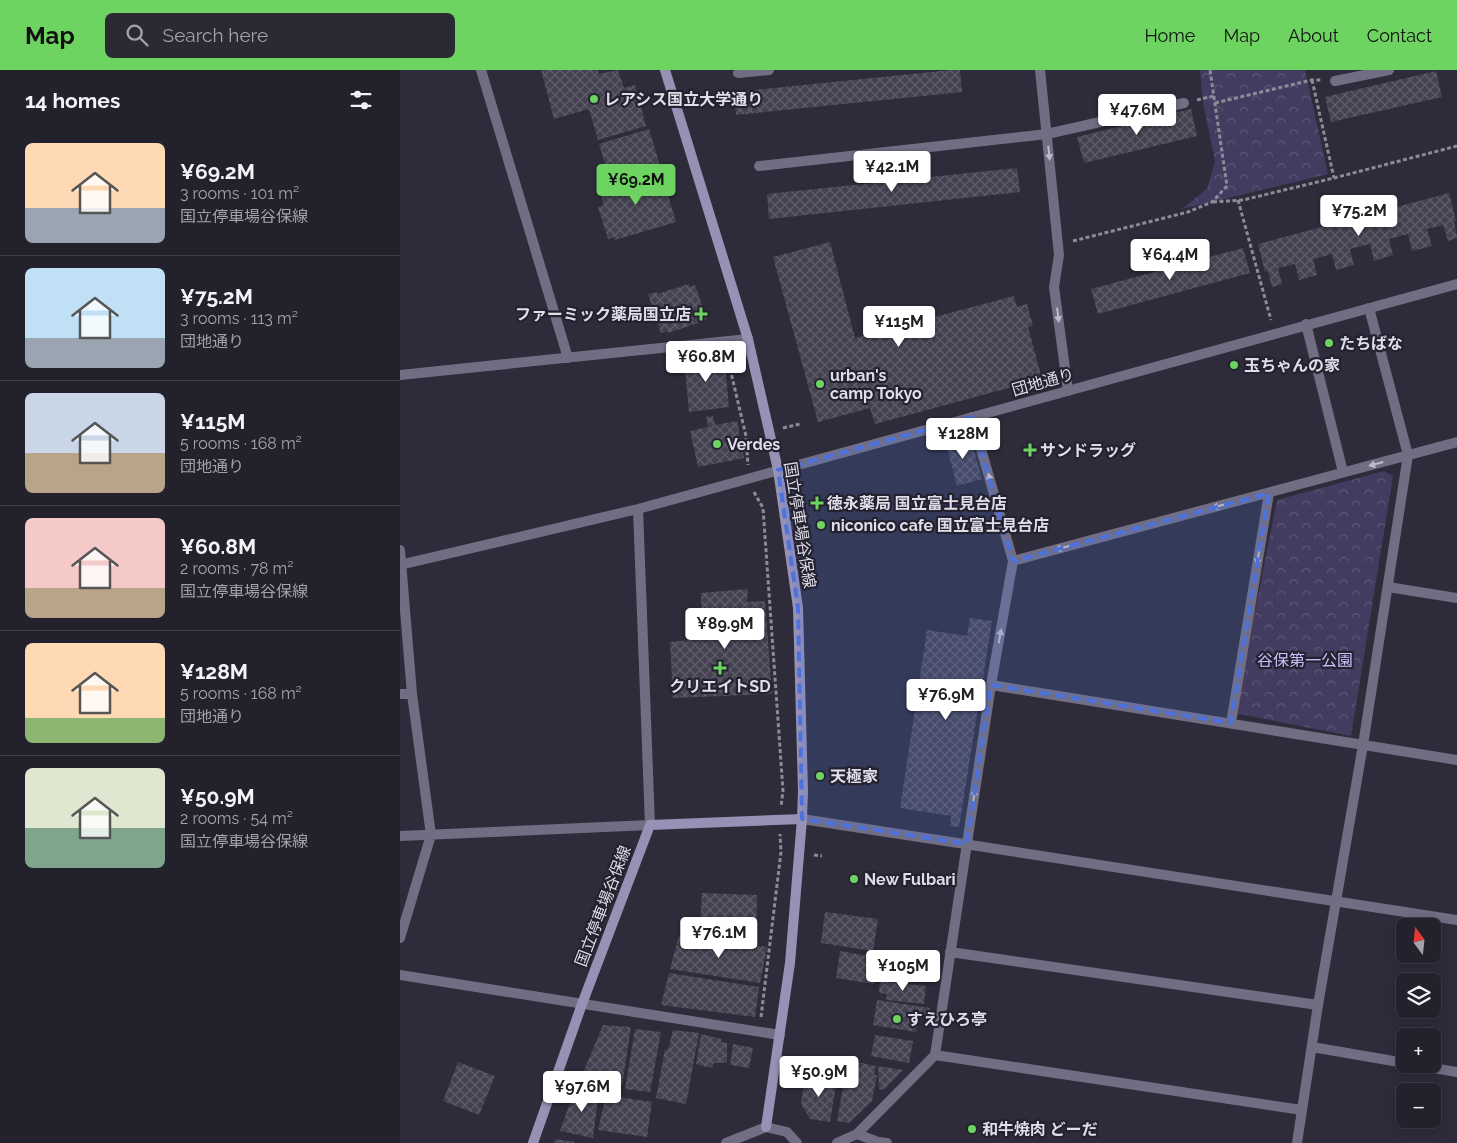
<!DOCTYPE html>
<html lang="en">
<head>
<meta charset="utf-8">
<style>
	body { margin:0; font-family:Raleway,"Noto Sans JP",sans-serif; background:#2a2934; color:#f1f3f6; height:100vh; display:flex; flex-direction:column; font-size:19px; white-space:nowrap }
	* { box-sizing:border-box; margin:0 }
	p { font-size:16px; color:#a2a3a9 }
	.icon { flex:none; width:28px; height:28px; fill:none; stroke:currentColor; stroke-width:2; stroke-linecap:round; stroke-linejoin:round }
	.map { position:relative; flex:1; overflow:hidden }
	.details { display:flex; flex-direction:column; background:#22212c; width:400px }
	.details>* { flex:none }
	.needle { width:32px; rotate:345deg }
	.tools { position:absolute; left:996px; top:848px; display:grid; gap:10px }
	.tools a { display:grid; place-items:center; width:45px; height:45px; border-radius:8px; background:#22212c; box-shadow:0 2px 12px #0003,0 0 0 1px #3f3e48; font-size:25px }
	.price { position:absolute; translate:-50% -42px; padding:0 11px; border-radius:5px; background:#fff; color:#222; font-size:16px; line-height:32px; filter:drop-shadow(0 1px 2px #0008) }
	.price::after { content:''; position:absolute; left:50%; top:30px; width:15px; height:11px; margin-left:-8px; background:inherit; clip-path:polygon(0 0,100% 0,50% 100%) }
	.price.selected { background:#6dd361; color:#111 }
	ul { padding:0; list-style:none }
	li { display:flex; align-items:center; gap:15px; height:125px; padding:0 25px }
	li+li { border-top:1px solid #3f3e48 }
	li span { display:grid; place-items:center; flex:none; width:140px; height:100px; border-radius:8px; color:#555 }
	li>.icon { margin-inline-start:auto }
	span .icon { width:60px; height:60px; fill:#fffc; stroke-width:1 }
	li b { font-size:21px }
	h2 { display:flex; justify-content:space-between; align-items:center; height:60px; padding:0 25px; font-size:21px }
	header { display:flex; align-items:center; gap:30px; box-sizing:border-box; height:70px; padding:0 25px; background:#6dd361; color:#111 }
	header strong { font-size:24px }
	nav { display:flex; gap:28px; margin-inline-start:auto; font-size:18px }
	.search { width:350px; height:45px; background:#2a2934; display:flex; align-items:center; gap:12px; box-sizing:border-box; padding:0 18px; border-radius:8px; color:#a2a3a9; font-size:19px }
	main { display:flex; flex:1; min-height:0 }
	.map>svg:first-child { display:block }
</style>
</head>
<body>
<header>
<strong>Map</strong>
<div class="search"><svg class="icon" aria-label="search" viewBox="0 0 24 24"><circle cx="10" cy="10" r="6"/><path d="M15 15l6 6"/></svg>Search here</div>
<nav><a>Home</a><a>Map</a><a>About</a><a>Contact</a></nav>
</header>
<main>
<section class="details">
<h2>14 homes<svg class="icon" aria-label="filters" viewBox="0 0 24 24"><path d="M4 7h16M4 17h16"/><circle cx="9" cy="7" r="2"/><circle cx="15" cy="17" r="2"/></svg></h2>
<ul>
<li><span style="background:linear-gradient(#ffd9b3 65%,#9aa5b1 0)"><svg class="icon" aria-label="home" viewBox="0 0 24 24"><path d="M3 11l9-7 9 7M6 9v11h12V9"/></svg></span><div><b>¥69.2M</b><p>3 rooms · 101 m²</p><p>国立停車場谷保線</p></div></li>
<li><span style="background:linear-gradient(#bfe0f5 70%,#9aa5b1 0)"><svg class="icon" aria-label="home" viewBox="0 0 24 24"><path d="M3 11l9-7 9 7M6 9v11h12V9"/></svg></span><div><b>¥75.2M</b><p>3 rooms · 113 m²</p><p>団地通り</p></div></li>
<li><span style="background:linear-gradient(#c9d6e8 60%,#b9a48a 0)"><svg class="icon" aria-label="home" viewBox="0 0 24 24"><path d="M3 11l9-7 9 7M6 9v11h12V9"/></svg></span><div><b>¥115M</b><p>5 rooms · 168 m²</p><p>団地通り</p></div></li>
<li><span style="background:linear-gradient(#f6c9c9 70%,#b9a48a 0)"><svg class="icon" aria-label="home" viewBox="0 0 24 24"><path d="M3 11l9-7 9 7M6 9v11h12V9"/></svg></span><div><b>¥60.8M</b><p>2 rooms · 78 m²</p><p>国立停車場谷保線</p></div></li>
<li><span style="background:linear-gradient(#ffd9b3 75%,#8fb573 0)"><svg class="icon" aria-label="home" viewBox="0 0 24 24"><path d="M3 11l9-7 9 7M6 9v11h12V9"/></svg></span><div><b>¥128M</b><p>5 rooms · 168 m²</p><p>団地通り</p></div></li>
<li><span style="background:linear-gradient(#dfe7d0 60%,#7fa58c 0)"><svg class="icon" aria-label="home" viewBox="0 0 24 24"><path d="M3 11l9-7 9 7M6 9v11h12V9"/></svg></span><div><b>¥50.9M</b><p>2 rooms · 54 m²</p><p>国立停車場谷保線</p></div></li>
</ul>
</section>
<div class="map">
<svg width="1057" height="1073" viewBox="0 0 1057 1073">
	<defs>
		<pattern id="park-crowns" width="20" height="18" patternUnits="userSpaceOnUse" patternTransform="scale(1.25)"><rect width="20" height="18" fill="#433c60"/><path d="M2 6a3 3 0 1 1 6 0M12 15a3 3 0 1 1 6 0" fill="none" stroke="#5e5877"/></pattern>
		<pattern id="building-cross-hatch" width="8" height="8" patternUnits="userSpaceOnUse" patternTransform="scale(1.25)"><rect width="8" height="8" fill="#444251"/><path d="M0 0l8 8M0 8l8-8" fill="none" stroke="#5f5d6a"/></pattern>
	</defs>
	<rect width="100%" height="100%" fill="#2e2c3a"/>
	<!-- park -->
	<path fill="url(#park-crowns)" d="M800 0H905L928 104 782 139 807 119 815 91 803 33Z
		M984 401 993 406 951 666 835 643 877 430Z"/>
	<!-- building -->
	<path fill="url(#building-cross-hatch)" d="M141 0H198L199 4 218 0 224 18 235 15 246 56 198 70 189 39 154 49Z
		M551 0H560L562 22 336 45 334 22Z
		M1036 1 1042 27 931 52 925 27Z
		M791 39 797 66 684 93 677 67Z
		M249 59 260 96 210 111 199 74Z
		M617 98 620 122 369 149 367 124Z
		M260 99 276 152 215 170 214 167 208 169 198 137 204 136 199 118Z
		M1049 123 1056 151H1054L1057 168 1048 171 1043 155 1027 159 1032 176 1012 181 1008 164 989 169 993 185 974 191 970 174 950 179 954 195 936 200 932 184 913 189 917 205 899 210 895 194 878 198 882 214 872 217 868 201 865 202 858 174Z
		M430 172 455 268 614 226 617 237 627 234 633 256 628 257 642 309 475 354 470 338 418 352 373 187Z
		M843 178 850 203 698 244 691 219Z
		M289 214 290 217 295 215 307 250 268 263V261L261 263 248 224 257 222V224Z
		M324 285 329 337 289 342 284 289Z
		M313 346 315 355 337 351 344 388 298 397 290 361 308 357 306 347Z
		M569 363 582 409 557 416 545 370Z
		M348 519 347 532 365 531 372 624 273 628 270 572 302 569 301 523Z
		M570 548 592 551 559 757 550 756 551 746 500 738 527 560 567 566Z
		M302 823 357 825 356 860 300 858Z
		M425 842 478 849 473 881 421 873Z
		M279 865 367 877 360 913 270 899Z
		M440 881 479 888 474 914 436 908Z
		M269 903 359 917 355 947 261 935Z
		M480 911 526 916 524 934 486 930 487 924 479 923Z
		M477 930 530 938 529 948 519 946 516 962 473 955Z
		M203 955 231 957 222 1016 180 1010Z
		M235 959 261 962 250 1022 225 1019Z
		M273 960 299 963 286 1034 256 1028 265 979 268 980Z
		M301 964 321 969V972L327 973V993H314L312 998 296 994Z
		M475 965 513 971 509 993 471 986Z
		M333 974 353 978 349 998 330 995Z
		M448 990 476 996 474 1005H477L472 1031 449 1053 437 1051Z
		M58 992 95 1006 79 1045 43 1031Z
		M478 996 503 1000 484 1020 479 1019Z
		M405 1005 437 1010 430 1052 410 1049 401 1034Z
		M176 1016 199 1021 193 1068 160 1061Z
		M206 1025 252 1032 247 1067 198 1060Z
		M155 1069 175 1072V1073H154Z"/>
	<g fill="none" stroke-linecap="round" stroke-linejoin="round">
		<!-- path -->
		<path stroke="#8c8b97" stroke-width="3" stroke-dasharray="4 2.5" stroke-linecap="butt" d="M912 10 934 108
			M797 30 814 26
			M815 33 912 10H921
			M838 130 871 250
			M813 132 843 130 934 108 1057 76
			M673 171 788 142 812 132 827 116 810 0
			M327 286 346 366 348 395
			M383 358 400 354
			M354 422 363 438 383 721 381 736
			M414 785 422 786
			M361 947 381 782 380 764"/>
		<!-- service -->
		<path stroke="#716e84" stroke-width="10" d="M640 0 659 185 654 217 668 321
			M338 3 369 0
			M935 11 989 0
			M359 96 647 64 784 33
			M326 1073 366 1057 387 1062 397 1073"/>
		<!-- minor -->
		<path stroke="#716e84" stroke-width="10" d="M81 0 168 288
			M906 254 943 402
			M0 305 348 269
			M0 480 12 624 31 765 0 868
			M613 491 1057 372
			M988 517 1057 528
			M591 615 1057 690
			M0 624H12
			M831 653 869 423
			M402 749 1057 850
			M0 766 250 755
			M550 882 918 935
			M0 905 380 965
			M912 977 1005 993
			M535 985 902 1040
			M1010 994 1057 1002
			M457 1064 478 1072 487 1073
			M437 1073 457 1064 535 985 591 615 613 491 572 347
			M897 1073 918 935 963 675 1008 385 969 238"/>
		<!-- tertiary -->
		<path stroke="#716e84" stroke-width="10" d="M238 439 250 755
			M0 495 238 439 1057 214"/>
		<!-- secondary -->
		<path stroke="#9792b5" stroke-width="10" d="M265 0 348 269 378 400 398 538 403 721 402 749 390 893 366 1057
			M133 1073 182 934 250 755 402 749"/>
	</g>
	<!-- one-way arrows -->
	<defs><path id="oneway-solid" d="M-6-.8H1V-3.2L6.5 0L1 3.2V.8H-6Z" transform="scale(1.25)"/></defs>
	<g fill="#bebcca">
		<use href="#oneway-solid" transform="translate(649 83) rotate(84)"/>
		<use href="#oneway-solid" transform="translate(658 245) rotate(83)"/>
		<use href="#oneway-solid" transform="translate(976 394) rotate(165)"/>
		<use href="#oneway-solid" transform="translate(590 410) rotate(-106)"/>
		<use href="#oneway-solid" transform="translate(819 436) rotate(165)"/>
		<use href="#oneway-solid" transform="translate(662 478) rotate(165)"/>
		<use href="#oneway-solid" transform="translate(858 488) rotate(99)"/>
		<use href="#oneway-solid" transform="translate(600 566) rotate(-80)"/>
		<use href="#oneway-solid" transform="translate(574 726) rotate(-81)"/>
	</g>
	<!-- marked area -->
	<path fill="#4e72dc" fill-opacity="0.2" stroke="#4e72dc" stroke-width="4" stroke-dasharray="10 6" stroke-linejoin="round" d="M572 347 613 491 869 423 831 653 591 615 567 774 402 749 398 538 378 400Z"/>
	<!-- markers -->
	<g fill="#6dd361" stroke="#242230" stroke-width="2">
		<circle cx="194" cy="29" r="5"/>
		<path d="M298.5 236.5h5v5h5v5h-5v5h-5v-5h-5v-5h5z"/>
		<circle cx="929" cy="273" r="5"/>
		<circle cx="834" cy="295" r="5"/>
		<circle cx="420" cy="314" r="5"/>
		<circle cx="317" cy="374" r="5"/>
		<path d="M627.5 372.5h5v5h5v5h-5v5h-5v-5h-5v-5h5z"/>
		<path d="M414.5 425.5h5v5h5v5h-5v5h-5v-5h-5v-5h5z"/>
		<circle cx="421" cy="455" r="5"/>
		<path d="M317.5 590.5h5v5h5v5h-5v5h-5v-5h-5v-5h5z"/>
		<circle cx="420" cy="706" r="5"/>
		<circle cx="454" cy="809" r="5"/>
		<circle cx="497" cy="949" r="5"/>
		<circle cx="572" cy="1059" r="5"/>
	</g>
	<g text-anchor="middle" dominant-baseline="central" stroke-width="4.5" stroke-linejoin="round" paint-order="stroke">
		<!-- poi labels -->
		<g font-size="16" font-weight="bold" fill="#dfdee8" stroke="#242230" text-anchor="start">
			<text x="204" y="29">レアシス国立大学通り</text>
			<text x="291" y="244" text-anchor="end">ファーミック薬局国立店</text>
			<text x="939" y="273">たちばな</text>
			<text x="844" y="295">玉ちゃんの家</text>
			<text x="430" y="305">urban's<tspan x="430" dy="18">camp Tokyo</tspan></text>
			<text x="327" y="374">Verdes</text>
			<text x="640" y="380">サンドラッグ</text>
			<text x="427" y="433">徳永薬局 国立富士見台店</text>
			<text x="431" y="455">niconico cafe 国立富士見台店</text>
			<text x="320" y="616" text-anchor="middle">クリエイトSD</text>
			<text x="430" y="706">天極家</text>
			<text x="464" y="809">New Fulbari</text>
			<text x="507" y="949">すえひろ亭</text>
			<text x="582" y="1059">和牛焼肉 どーだ</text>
		</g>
		<!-- street labels -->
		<g font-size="16" fill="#dfdee8" stroke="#242230">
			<text transform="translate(643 312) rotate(-16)">団地通り</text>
			<text transform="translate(400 455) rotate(81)">国立停車場谷保線</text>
			<text transform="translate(203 836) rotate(-69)">国立停車場谷保線</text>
		</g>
		<!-- park labels -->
		<g font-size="16" fill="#cbc1ff" stroke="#242230">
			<text x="905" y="590">谷保第一公園</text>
		</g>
	</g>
</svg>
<div class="tools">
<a><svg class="needle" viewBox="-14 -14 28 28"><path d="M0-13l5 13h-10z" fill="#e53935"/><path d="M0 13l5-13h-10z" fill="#a2a3a9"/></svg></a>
<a><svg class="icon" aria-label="layers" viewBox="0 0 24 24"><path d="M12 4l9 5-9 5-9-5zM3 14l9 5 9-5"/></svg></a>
<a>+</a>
<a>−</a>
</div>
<b class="price" style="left:737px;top:66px">¥47.6M</b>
<b class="price" style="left:492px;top:123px">¥42.1M</b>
<b class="price selected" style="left:236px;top:136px">¥69.2M</b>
<b class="price" style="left:959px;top:167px">¥75.2M</b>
<b class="price" style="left:770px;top:211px">¥64.4M</b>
<b class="price" style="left:499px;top:278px">¥115M</b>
<b class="price" style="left:306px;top:313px">¥60.8M</b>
<b class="price" style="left:563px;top:390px">¥128M</b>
<b class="price" style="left:325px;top:580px">¥89.9M</b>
<b class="price" style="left:546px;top:651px">¥76.9M</b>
<b class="price" style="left:319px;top:889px">¥76.1M</b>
<b class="price" style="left:503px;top:922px">¥105M</b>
<b class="price" style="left:419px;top:1028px">¥50.9M</b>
<b class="price" style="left:182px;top:1043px">¥97.6M</b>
</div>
</main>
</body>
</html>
